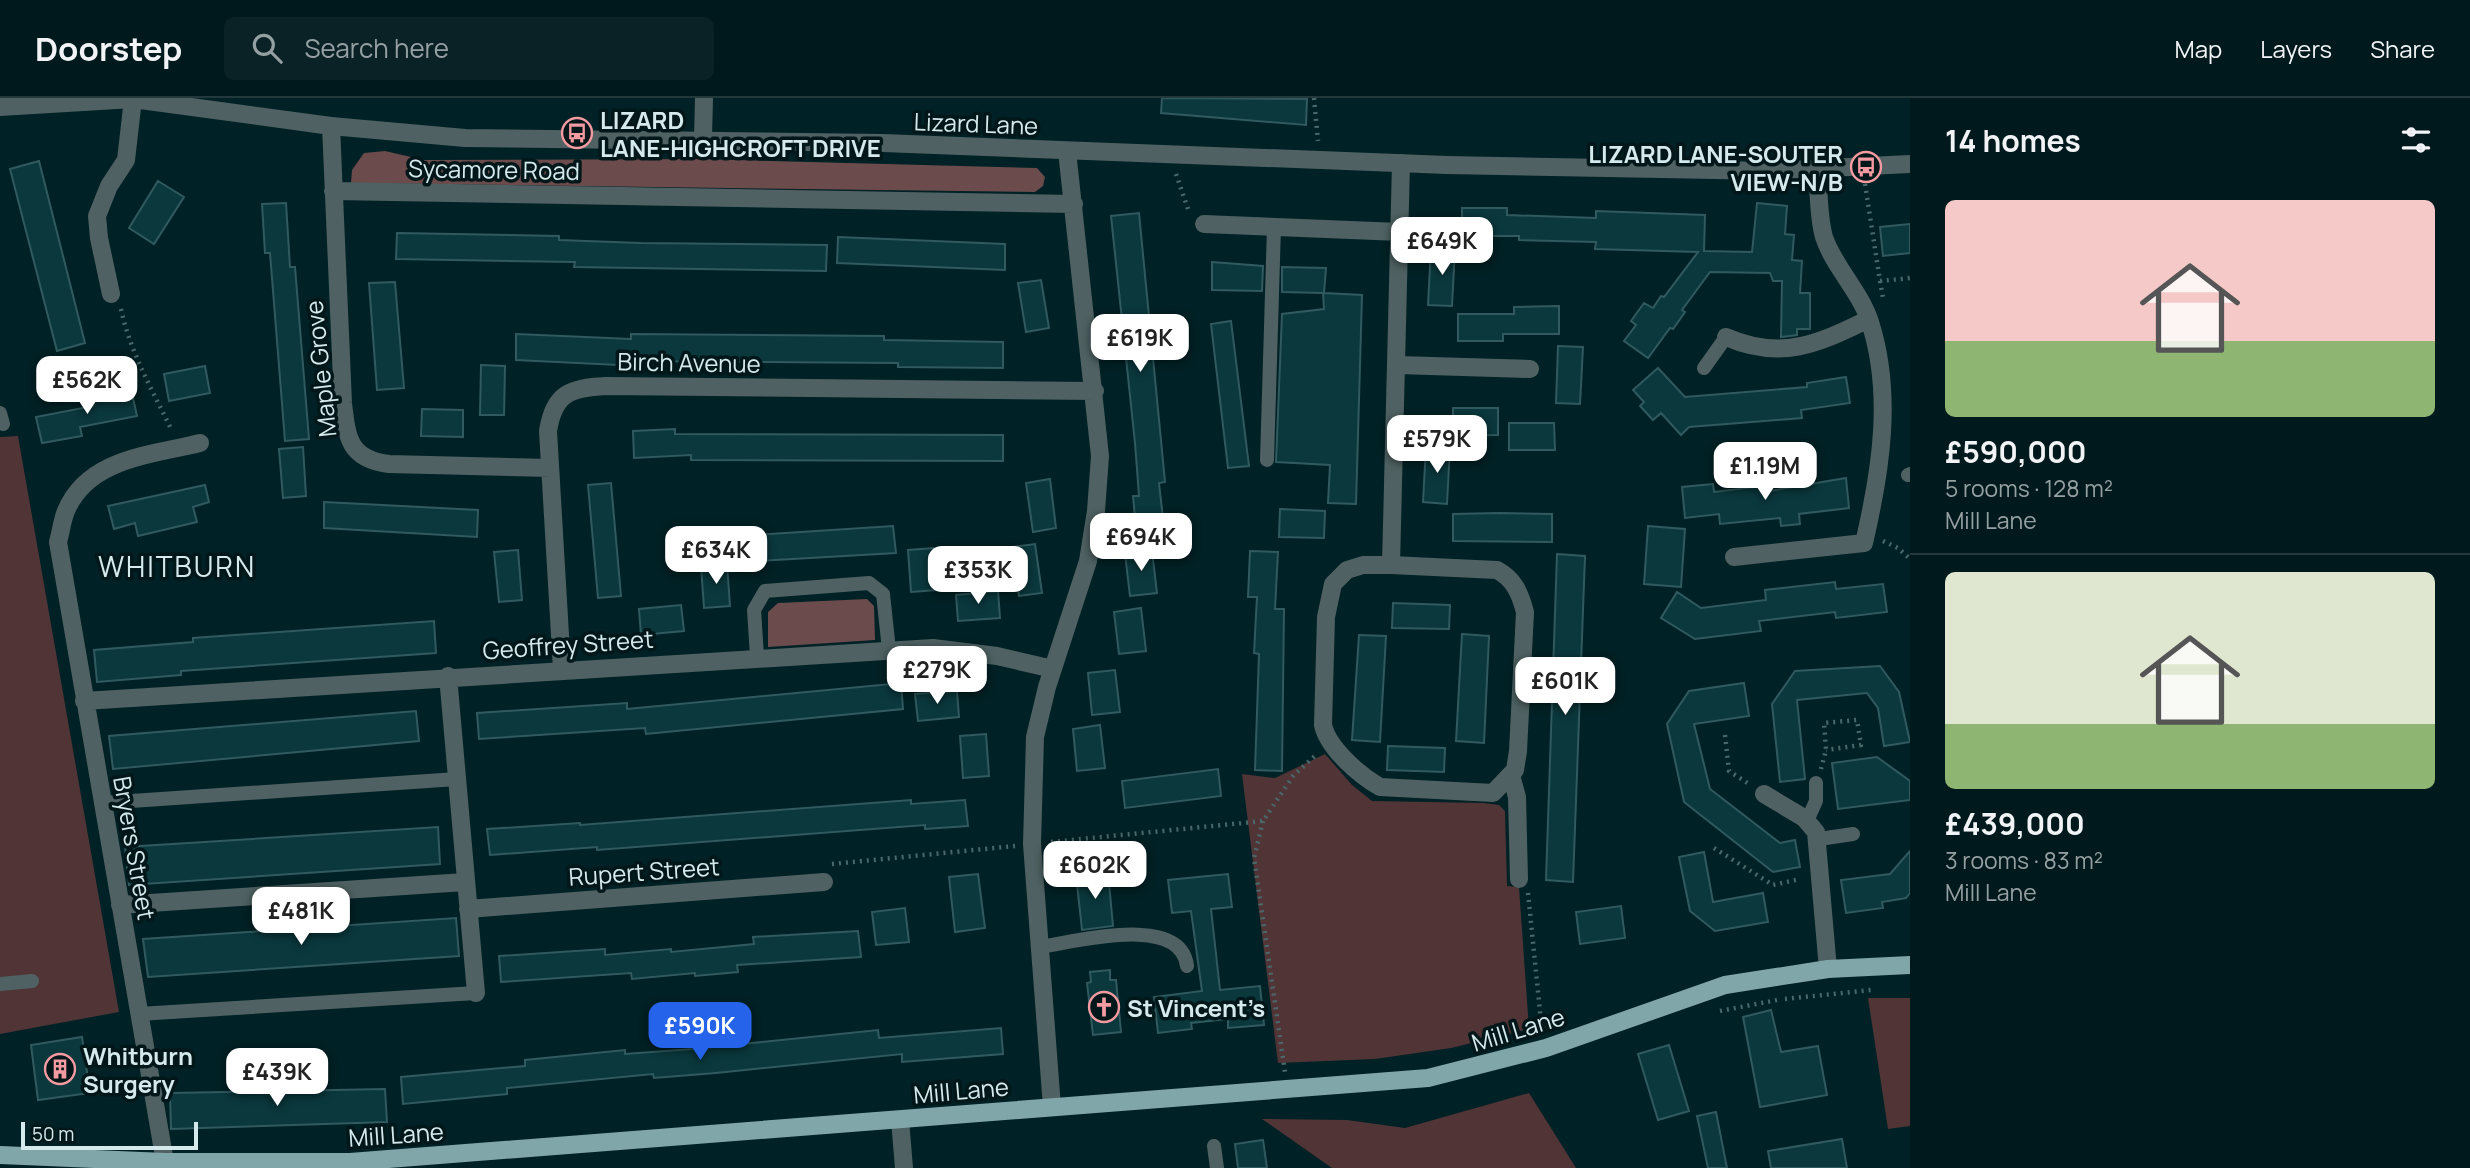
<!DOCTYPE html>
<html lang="en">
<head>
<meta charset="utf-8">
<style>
	body { margin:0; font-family:Manrope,sans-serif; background:#0a2225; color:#f1f3f6; height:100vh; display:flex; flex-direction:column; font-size:26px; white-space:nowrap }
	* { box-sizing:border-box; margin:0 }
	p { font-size:23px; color:#95a0a3 }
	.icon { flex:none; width:38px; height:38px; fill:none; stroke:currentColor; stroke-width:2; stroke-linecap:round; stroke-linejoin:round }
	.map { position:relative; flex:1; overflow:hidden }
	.details { display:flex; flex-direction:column; background:#00191c; width:560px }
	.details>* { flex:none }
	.scale { position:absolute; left:21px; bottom:18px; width:177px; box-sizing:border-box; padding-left:7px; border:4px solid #d4eaed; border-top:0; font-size:19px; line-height:24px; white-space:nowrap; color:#d4eaed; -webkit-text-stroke:5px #021719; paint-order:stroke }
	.price { position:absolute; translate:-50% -60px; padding:0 16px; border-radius:14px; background:#fff; color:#222; font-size:23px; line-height:46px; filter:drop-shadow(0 2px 4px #0008) }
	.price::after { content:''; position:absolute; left:50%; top:42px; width:21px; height:16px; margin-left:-10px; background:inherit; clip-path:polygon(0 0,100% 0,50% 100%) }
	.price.current { background:#2563eb; color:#fff }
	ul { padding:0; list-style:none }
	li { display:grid; align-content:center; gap:14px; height:371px; padding:0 35px }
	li+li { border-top:2px solid #22383b }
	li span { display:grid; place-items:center; height:217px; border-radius:10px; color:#555 }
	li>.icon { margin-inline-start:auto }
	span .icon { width:126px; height:126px; fill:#fffc; stroke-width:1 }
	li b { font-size:30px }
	h2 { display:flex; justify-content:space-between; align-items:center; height:84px; padding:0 35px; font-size:30px }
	header { display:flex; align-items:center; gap:42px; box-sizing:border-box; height:98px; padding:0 35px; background:#00191c; border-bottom:2px solid #22383b }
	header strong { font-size:33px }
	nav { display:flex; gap:38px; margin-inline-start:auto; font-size:24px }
	.search { width:490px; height:63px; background:#0a2225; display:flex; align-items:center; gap:18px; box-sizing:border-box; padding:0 24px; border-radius:10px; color:#95a0a3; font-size:26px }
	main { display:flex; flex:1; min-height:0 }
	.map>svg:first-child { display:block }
</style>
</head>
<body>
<header>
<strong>Doorstep</strong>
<div class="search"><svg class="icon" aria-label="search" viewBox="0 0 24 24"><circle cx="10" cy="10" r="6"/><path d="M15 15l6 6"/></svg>Search here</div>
<nav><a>Map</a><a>Layers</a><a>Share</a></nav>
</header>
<main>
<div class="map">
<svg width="1910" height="1070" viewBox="0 0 1910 1070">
	<rect width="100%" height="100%" fill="#002125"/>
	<!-- green -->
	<path fill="#503436" d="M18 338 119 914 0 936V339Z
		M1325 656 1352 687 1372 703 1483 705 1499 707 1505 713 1507 788 1519 789 1529 931 1451 950 1375 961 1278 965 1242 676 1275 680Z
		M1868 900H1910V1028L1888 1031Z
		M1529 995 1576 1070H1332L1262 1021 1347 1022 1405 1030Z"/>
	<!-- forest -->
	<path fill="#6b4b4c" d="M385 53 424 62 699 61 1037 70 1045 79 1043 88 1035 94 351 85 352 72 364 55Z
		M867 501 874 508 875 542 768 549V514L778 505Z"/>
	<!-- building -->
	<path fill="#0a383d" stroke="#305a5f" stroke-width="2" d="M1162 0 1307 1 1306 27 1161 15Z
		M39 63 85 245 57 253 10 71Z
		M158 83 184 99 154 146 129 130Z
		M286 105 290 169H295L309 341 285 343 270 155H265L262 106Z
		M1757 105 1787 108 1785 136 1794 137 1792 162 1802 163 1800 195H1810V231H1797V237L1781 239 1782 183H1773L1770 175 1710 174 1682 212 1685 214 1673 231 1670 230 1648 260 1624 243 1636 227 1631 223 1644 205 1653 210 1661 198 1664 199 1698 154 1595 151 1596 144 1519 142V138H1462V110H1507V117L1596 120V113L1705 117 1704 153 1752 154Z
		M1139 115 1165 384 1159 385 1165 438 1137 441 1133 398H1139L1135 345 1111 118Z
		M1910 126V155L1883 158 1880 129Z
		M397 135 559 138V142L641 145 827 147 826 173 574 169 575 164 396 161Z
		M838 139 1005 146V172L837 165Z
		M1431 150 1455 151 1452 208 1428 207Z
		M1212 164 1263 168 1262 193 1212 192Z
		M1282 169 1326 170 1324 195 1362 197 1356 406 1328 405 1330 367 1276 364 1282 216 1324 211 1323 195 1282 194Z
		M1041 182 1049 230 1026 234 1018 185Z
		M395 184 404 290 377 292 369 185Z
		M1559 208V236H1503V243H1458V216H1514V209Z
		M1231 223 1249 368 1228 370 1211 226Z
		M516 236 631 241V236L884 238V242L1003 244V270L898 269V265L618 263V267L516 262Z
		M1558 248 1583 249 1580 306 1556 305Z
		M481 267 505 268 504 317H480Z
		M205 268 210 295 169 303 164 276Z
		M1658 270 1685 299 1807 289V285L1846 279 1850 305 1801 312 1802 320 1689 329 1681 337 1661 315 1653 322 1640 308 1644 304 1633 292Z
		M131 291 137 318 80 329 82 338 42 345 36 319 93 308 91 299Z
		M1453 310H1498V337L1453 338Z
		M422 311 463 312V339L421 338Z
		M1509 325H1554L1555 352H1509Z
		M675 331V336L1003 337V363L691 362V357L634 360 633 333Z
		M1426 347 1450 349 1447 406 1423 404Z
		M303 349 306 398 283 400 279 351Z
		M1846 380 1849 410 1799 416 1800 426 1781 428 1780 420 1720 426 1719 416 1685 420 1682 389 1713 386 1714 394 1763 388 1764 394Z
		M1050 381 1056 430 1033 434 1026 385Z
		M611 385 621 498 598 500 588 387Z
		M205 387 209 404 193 409 197 424 138 438 135 425 114 431 108 408Z
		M324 404 478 412 477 439 324 430Z
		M1280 411 1325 413 1324 440 1279 439Z
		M1499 415 1552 416V444L1453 443V416Z
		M893 428 896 455 742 464 740 438Z
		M1648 428 1685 431 1681 489 1644 486Z
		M1035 446 1042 495 1019 498 1012 449Z
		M934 450 937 492 911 494 908 452Z
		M518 452 522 502 499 504 494 454Z
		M1152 453 1157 495 1130 498 1125 456Z
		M1250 453 1278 454 1275 511H1284L1282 673 1255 672 1259 556 1254 555 1257 499H1248Z
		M1557 456 1585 458 1573 784 1546 782Z
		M727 466 730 508 704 510 701 468Z
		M1835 484 1836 491 1883 486 1887 514 1836 520 1835 514 1759 523 1761 533 1695 541 1661 520 1677 494 1701 510 1766 502 1765 492Z
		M998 493 1000 520 958 523 956 497Z
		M1393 505 1450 507 1449 531 1392 530Z
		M681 507 684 533 641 537 639 511Z
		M1141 510 1146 553 1119 556 1114 514Z
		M434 523 436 555 181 573V577L97 584 94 552 193 544V540Z
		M1462 536 1489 538 1484 645 1456 643Z
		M1359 537 1386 538 1380 644 1352 642Z
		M1880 568 1899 594 1910 644 1884 648 1878 610 1867 595 1797 602 1805 681 1780 684 1772 606 1795 573Z
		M1115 572 1120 614 1092 617 1088 575Z
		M901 585 903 611 646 636 645 630 479 641 477 615 627 605V611Z
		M1744 585 1749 618 1694 626 1710 691 1780 745 1795 742 1800 769 1773 774 1684 704 1667 626 1689 593Z
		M957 593 959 619 918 623 915 596Z
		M416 613 419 643 113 671 109 638Z
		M1100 627 1105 670 1077 673 1073 631Z
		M986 636 989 678 963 680 960 638Z
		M1388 648 1445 650 1444 674 1387 672Z
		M1877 659 1910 683V702L1838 711 1832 665Z
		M1218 671 1221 698 1125 710 1122 683Z
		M911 702V706L965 702 968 728 925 731V727L597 752V749L490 757 487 731 580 725V727Z
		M438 729 440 766 129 787 125 749Z
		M1910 753V795L1906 800 1882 804 1883 810 1846 815 1841 782 1890 776Z
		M1704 754 1713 804 1763 795 1768 824 1715 833 1690 813 1679 759Z
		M1108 774 1113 828 1082 832 1076 777Z
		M978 776 985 830 955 834 949 779Z
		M1228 776 1232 809 1211 811 1220 892 1260 888 1264 927 1228 930V921L1191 925 1192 931 1158 935 1154 899 1202 893 1191 813 1172 815 1168 782Z
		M1621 808 1625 840 1580 846 1576 814Z
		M905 810 909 844 876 847 872 814Z
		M456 820 459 858 148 879 143 841Z
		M858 833 861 859 737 867 738 874 695 878V875L632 881 631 875 501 884 499 858 605 851V857L671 851V854L754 846 753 839Z
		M1110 872V882H1116L1121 934 1093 937 1087 885 1091 884 1090 874Z
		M1771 912 1781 954 1818 948 1827 997 1760 1009 1743 919Z
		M1001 930 1003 956 902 964V956L716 975 654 980 653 976 507 990V996L403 1006 401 979 525 968V962L625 952V956L693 951 878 932 879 940Z
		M82 939 90 995 38 1002 31 947Z
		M1669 947 1689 1013 1658 1022 1638 956Z
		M385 991 387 1024 171 1031 170 995Z
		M1716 1014 1727 1070H1708L1697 1018Z
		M1842 1041 1847 1070H1771L1768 1053Z
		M1263 1042 1267 1070H1238L1235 1046Z"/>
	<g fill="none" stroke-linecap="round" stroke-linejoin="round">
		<!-- path -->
		<path stroke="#4b686b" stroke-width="4.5" stroke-dasharray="2 5" stroke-linecap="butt" d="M1314 0 1318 43
			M1176 76 1189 114
			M1865 86 1880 183 1910 180
			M1880 183 1883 200
			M121 211C130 254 152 291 171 331
			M1883 443 1898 450 1910 461
			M1725 637 1729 673 1749 686
			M1821 671 1826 652 1824 625 1857 622 1861 647 1826 652
			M1263 723 1254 760 1285 974
			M1051 744 1263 723 1293 678 1317 656
			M1714 750 1773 787 1800 781
			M832 766 1015 748
			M1528 795 1542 933
			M1785 901 1871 892
			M1720 913 1777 902"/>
		<!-- service -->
		<path stroke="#4f6162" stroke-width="14" d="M1704 270 1726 239
			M0 315 3 326
			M1267 362 1274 129
			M1908 377 1910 376
			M757 558 754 512 765 493 869 485 883 496 889 552
			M102 705 457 681
			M1807 723 1816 703V685
			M1819 741 1853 736
			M1039 849C1075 844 1181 815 1187 868
			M0 886 32 883
			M139 916 476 895
			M1214 1048 1217 1070"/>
		<!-- minor -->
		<path stroke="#4f6162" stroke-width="18" d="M331 28 343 305C347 340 349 361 389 366L550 370
			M703 41 704 0
			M333 93 1074 106
			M1204 126 1400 134
			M111 196 99 140 97 118 109 88 126 62 133 1
			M1726 239C1781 263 1818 246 1869 221
			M1398 267 1530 271
			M1734 459 1864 445C1881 372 1893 296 1870 224 1860 193 1834 169 1824 139 1818 118 1819 92 1817 70
			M1391 467 1497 472C1514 481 1520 495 1525 514L1518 653 1515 672 1493 695 1380 689C1359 677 1328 650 1323 627L1326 519 1333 486 1347 472 1363 467H1391L1401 65
			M562 571 548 333C554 295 570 290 606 288L1095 293
			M448 578 476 895
			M84 603 933 550 997 558 1053 571
			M1511 677 1517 699 1519 781
			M1764 696 1804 720 1816 734 1828 871
			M120 807 465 784
			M468 811 824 784
			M1052 1009 1032 746 1035 639 1047 589 1088 463 1096 413 1100 358 1067 53
			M900 1022 904 1070
			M165 1064 58 444C61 434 62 422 66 413 88 360 152 357 200 345"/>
		<!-- tertiary -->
		<path stroke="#4f6162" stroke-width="18" d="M0 9 133 1 331 28 465 40 883 45 1447 67 1769 73 1910 66"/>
		<!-- primary -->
		<path stroke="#81a6aa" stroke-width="18" d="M0 1057 165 1064H350L1428 980 1546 950 1725 887 1828 871 1910 867"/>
	</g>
	<!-- icons -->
	<defs>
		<g id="bus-ring" transform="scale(1.575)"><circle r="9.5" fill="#021719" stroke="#f49aa1" stroke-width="1.5"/><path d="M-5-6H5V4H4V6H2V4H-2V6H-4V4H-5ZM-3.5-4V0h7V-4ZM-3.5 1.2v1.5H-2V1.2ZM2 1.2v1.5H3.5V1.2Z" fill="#f49aa1"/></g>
		<g id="church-ring" transform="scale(1.575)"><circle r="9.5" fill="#021719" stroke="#f49aa1" stroke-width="1.5"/><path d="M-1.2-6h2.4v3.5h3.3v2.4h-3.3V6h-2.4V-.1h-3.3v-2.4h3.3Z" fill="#f49aa1"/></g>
		<g id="building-ring" transform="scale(1.575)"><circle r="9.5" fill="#021719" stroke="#f49aa1" stroke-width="1.5"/><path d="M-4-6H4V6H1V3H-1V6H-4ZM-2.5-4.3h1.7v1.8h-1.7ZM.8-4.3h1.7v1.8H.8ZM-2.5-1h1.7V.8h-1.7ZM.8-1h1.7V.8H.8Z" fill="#f49aa1"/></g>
	</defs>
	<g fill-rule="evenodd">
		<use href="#bus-ring" x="577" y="35"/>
		<use href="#bus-ring" x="1866" y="69"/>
		<use href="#church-ring" x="1104" y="909"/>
		<use href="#building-ring" x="60" y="971"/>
	</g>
	<g text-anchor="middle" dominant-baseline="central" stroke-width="7" stroke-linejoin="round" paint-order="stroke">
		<!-- poi labels -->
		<g font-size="24" font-weight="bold" fill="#d4eaed" stroke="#021719" text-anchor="start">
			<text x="600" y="21">LIZARD<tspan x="600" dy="28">LANE-HIGHCROFT DRIVE</tspan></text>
			<text x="1843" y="55" text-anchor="end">LIZARD LANE-SOUTER<tspan x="1843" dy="28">VIEW-N/B</tspan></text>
			<text x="1127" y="909">St Vincent’s</text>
			<text x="83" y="957">Whitburn<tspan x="83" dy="28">Surgery</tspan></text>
		</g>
		<!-- street labels -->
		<g font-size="24" fill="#d4eaed" stroke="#021719">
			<text transform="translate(976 25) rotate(2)">Lizard Lane</text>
			<text transform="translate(494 71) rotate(1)">Sycamore Road</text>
			<text transform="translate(689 264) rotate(1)">Birch Avenue</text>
			<text transform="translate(320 271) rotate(-96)">Maple Grove</text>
			<text transform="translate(568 546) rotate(-4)">Geoffrey Street</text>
			<text transform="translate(135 750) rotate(80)">Bryers Street</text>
			<text transform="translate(644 773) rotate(-4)">Rupert Street</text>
			<text transform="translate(1518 931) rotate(-17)">Mill Lane</text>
			<text transform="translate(961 992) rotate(-5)">Mill Lane</text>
			<text transform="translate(396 1036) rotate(-4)">Mill Lane</text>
		</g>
		<!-- quarter labels -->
		<g font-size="28" letter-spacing="2" fill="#d4eaed" stroke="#021719">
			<text x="177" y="468">WHITBURN</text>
		</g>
	</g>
</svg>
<div class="scale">50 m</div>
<b class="price" style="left:1442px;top:179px">£649K</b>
<b class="price" style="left:1140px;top:276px">£619K</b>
<b class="price" style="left:87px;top:318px">£562K</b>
<b class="price" style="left:1437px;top:377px">£579K</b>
<b class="price" style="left:1765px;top:404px">£1.19M</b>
<b class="price" style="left:1141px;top:475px">£694K</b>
<b class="price" style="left:716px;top:488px">£634K</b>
<b class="price" style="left:978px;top:508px">£353K</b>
<b class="price" style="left:937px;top:608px">£279K</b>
<b class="price" style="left:1565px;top:619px">£601K</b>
<b class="price" style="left:1095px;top:803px">£602K</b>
<b class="price" style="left:301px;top:849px">£481K</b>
<b class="price current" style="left:700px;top:964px">£590K</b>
<b class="price" style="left:277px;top:1010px">£439K</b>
</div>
<section class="details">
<h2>14 homes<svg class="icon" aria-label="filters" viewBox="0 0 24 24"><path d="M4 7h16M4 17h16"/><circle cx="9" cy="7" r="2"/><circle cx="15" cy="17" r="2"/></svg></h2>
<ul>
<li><span style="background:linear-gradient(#f6c9c9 65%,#8fb573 0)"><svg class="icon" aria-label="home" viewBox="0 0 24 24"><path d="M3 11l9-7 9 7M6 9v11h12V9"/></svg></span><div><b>£590,000</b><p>5 rooms · 128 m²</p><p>Mill Lane</p></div></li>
<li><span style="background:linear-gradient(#dfe7d0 70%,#8fb573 0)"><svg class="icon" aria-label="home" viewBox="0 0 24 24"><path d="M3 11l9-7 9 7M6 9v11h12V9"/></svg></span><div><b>£439,000</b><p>3 rooms · 83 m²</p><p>Mill Lane</p></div></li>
</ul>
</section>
</main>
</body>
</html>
